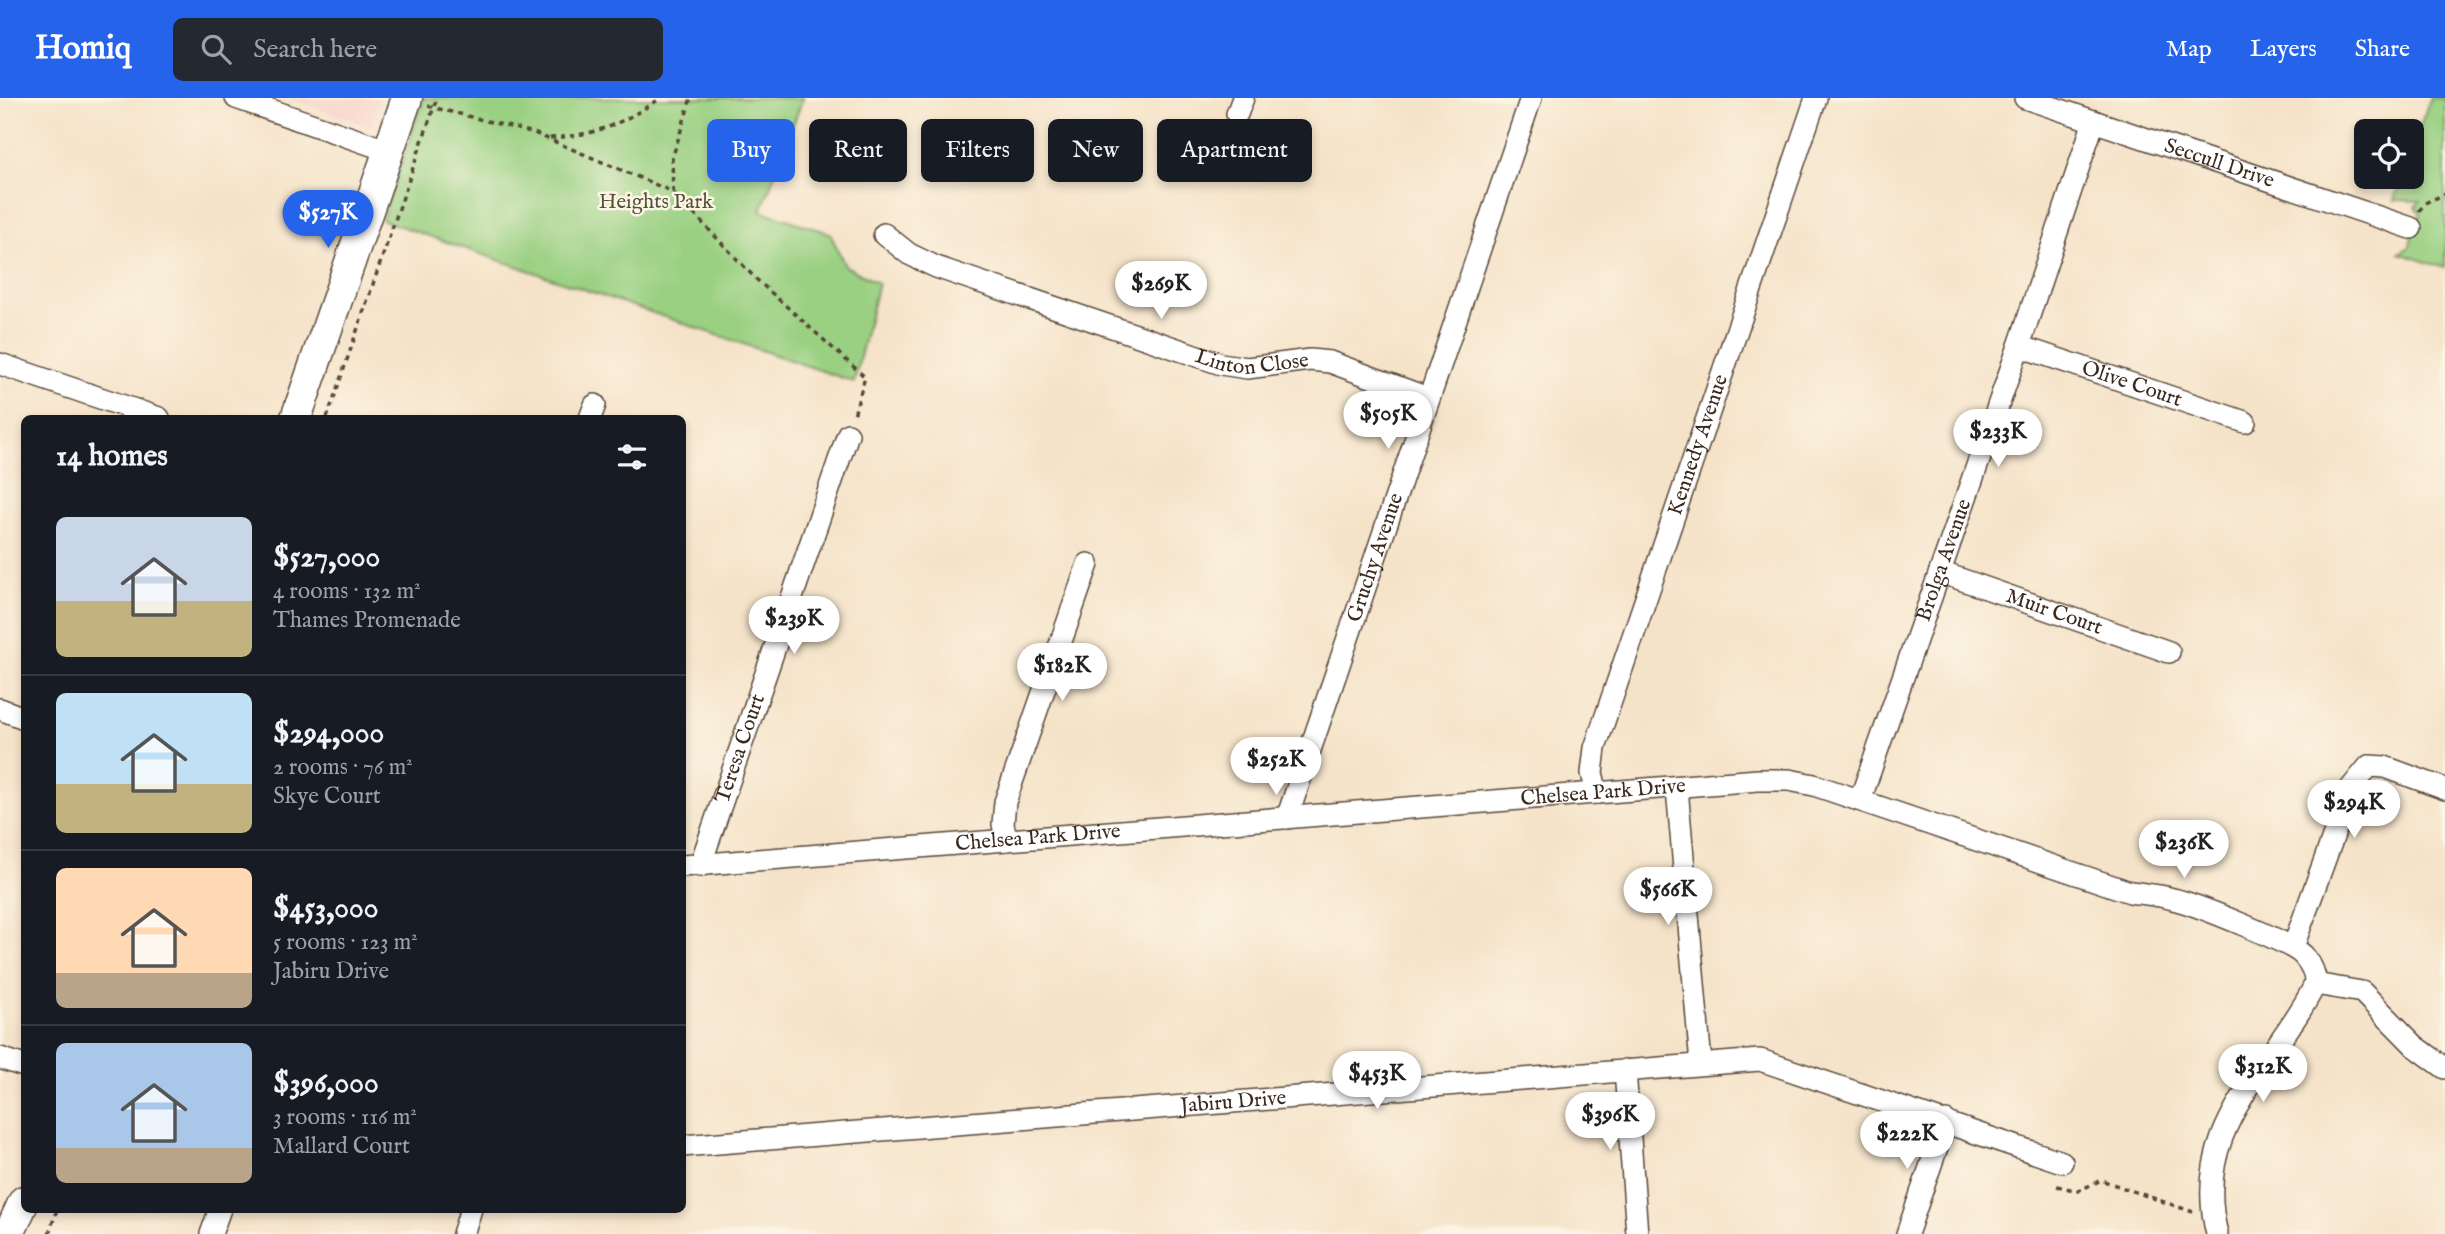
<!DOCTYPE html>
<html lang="en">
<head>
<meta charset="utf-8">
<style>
	body { margin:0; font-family:"IM FELL English",serif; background:#242831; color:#f1f3f6; height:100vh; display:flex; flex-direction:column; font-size:26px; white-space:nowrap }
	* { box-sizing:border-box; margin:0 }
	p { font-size:23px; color:#9ea1a6 }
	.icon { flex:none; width:38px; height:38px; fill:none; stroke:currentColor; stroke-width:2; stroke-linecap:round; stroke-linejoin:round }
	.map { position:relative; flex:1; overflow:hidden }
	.drawer { position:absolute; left:21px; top:317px; width:665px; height:798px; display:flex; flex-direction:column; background:#171b24; border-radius:10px; box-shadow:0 4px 10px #0003 }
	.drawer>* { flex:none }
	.banner { position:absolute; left:707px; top:21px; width:665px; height:63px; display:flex; gap:14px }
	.tools { position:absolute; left:2354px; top:21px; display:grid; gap:14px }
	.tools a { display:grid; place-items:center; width:70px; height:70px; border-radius:10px; background:#171b24; box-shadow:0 4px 10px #0003; font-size:35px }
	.price { position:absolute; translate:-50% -60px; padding:0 16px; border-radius:24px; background:#fff; color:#222; font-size:23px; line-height:46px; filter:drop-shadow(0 2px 4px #0008) }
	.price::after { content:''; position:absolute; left:50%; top:42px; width:21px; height:16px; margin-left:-10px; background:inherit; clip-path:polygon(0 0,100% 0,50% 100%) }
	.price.active { background:#2563eb; color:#fff }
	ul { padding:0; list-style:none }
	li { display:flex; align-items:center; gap:21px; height:175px; padding:0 35px }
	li+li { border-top:2px solid #363941 }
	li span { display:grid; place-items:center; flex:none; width:196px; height:140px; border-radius:10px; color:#555 }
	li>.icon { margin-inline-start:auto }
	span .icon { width:84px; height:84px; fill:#fffc; stroke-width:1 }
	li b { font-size:30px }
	h2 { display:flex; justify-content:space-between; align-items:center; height:84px; padding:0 35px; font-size:30px }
	.tag { padding:0 24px; border-radius:10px; background:#171b24; box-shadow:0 4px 10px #0003; font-size:24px; line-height:63px }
	.tag.active { background:#2563eb; color:#fff }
	header { display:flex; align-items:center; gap:42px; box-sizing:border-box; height:98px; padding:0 35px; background:#2563eb; color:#fff }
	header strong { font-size:33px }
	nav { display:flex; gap:38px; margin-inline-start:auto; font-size:24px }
	.search { width:490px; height:63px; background:#242831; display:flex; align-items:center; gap:18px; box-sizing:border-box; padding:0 24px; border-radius:10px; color:#9ea1a6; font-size:26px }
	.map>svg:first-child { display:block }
</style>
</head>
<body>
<header>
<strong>Homiq</strong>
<div class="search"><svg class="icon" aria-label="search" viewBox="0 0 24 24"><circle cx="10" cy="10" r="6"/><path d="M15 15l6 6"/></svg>Search here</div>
<nav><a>Map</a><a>Layers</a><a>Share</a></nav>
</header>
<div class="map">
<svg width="2445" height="1136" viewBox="0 0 2445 1136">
	<rect width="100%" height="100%" fill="#fcf5e5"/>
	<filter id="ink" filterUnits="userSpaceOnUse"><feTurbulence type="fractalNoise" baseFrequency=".0143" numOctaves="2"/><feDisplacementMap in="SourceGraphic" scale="14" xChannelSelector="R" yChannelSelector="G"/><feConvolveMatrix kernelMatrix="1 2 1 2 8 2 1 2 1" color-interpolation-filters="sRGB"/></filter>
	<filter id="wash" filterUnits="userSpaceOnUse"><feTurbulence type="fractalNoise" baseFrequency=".00686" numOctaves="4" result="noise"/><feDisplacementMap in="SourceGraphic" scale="28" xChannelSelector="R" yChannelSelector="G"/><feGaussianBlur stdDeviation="1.57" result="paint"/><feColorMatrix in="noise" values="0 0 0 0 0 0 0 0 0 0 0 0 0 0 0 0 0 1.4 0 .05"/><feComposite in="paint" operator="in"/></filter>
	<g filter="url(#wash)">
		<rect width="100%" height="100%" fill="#f5e3c9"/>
		<!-- built -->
		<path fill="#f7d1c8" d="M289 0H380L370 29Z"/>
		<!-- green -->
		<path fill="#9ad082" stroke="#6a7d50" stroke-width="2" d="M424 0H803L761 113 830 135 845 168 878 185 854 284 382 122Z
			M2430 0H2445V170L2399 155 2410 149 2412 136 2421 116 2416 108 2421 103 2394 102 2402 79H2412V52Z"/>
	</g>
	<g filter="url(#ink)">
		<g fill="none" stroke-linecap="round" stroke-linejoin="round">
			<!-- minor casing -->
			<g stroke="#574638" stroke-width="24">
				<g id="minor">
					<path d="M236 0 389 53"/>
					<path id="s1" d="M2025 0 2411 130"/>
					<path d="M1237 16 1243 0"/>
					<path id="s2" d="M884 136 909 156 936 169 1221 266 1247 270 1310 262 1330 264 1428 300"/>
					<path id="s3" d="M2019 248 2245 324"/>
					<path d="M0 266 159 320"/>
					<path d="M590 320 595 307"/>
					<path id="s4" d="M1940 474 2169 554"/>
					<path d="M0 611 24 620"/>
					<path d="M1677 690 1701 966"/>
					<path id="s5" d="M1597 695 1592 675 1595 650 1816 0"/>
					<path id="s6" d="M1860 702 2019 248 2094 23"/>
					<path id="s7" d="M1287 720 1531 0"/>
					<path d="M1006 742 1003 726 1005 704 1088 466"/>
					<path id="s8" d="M682 768 1758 682H1789L1814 687 2130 794C2144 796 2159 797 2173 801 2195 806 2290 844 2303 857 2310 865 2316 875 2315 886L2362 894 2415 948 2445 970"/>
					<path id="s9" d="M700 768 848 336"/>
					<path d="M2293 849 2351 690 2369 668 2385 669 2445 691"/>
					<path d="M0 960 24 968"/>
					<path d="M1625 972 1637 1136"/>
					<path id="s10" d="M682 1048 1760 962 2062 1064"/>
					<path d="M211 1136 220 1111"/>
					<path d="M463 1136 471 1111"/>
					<path d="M1907 1136 1946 1023"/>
					<path d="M2217 1136C2196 1052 2240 1002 2284 937 2295 921 2307 904 2315 886"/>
				</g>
			</g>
			<!-- secondary casing -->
			<g stroke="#574638" stroke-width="33">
				<path id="secondary" d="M296 320 407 0
					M9 1136 24 1103"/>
			</g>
			<!-- path -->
			<path stroke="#574638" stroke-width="3.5" stroke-dasharray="5 5" stroke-linecap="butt" d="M428 8 534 35 673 94 756 181 865 279 854 317
				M550 40C598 37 621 26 661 0
				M673 94 672 61 691 0
				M2419 113 2425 105 2445 96
				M327 320 437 0
				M2057 1088 2078 1093 2101 1082 2193 1114
				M49 1136 57 1111"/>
			<!-- minor -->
			<use href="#minor" stroke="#fff" stroke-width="21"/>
			<!-- secondary -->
			<use href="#secondary" stroke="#fff" stroke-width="30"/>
		</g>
	</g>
	<g text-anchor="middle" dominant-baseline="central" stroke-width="5" stroke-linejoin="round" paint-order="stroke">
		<!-- street labels -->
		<g font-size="21" fill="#3b2a1e" stroke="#fcf5e5">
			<text stroke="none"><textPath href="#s1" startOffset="205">Seccull Drive</textPath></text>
			<text stroke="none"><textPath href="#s2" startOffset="394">Linton Close</textPath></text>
			<text stroke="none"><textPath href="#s3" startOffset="119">Olive Court</textPath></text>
			<text stroke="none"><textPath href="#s5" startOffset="366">Kennedy Avenue</textPath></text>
			<text stroke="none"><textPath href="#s7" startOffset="275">Gruchy Avenue</textPath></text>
			<text stroke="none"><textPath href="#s6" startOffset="254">Brolga Avenue</textPath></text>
			<text stroke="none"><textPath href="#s4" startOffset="121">Muir Court</textPath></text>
			<text stroke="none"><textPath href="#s9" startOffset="124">Teresa Court</textPath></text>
			<text stroke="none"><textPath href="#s8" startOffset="924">Chelsea Park Drive</textPath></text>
			<text stroke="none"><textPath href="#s8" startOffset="357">Chelsea Park Drive</textPath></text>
			<text stroke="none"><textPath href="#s10" startOffset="553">Jabiru Drive</textPath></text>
		</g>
		<!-- park labels -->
		<g font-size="21" fill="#535437" stroke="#fcf5e5">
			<text x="656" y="104">Heights Park</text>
		</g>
	</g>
</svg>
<div class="tools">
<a><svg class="icon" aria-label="locate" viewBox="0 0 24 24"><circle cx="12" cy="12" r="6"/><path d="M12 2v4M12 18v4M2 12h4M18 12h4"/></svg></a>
</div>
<b class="price active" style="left:328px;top:152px">$527K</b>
<b class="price" style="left:1161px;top:223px">$269K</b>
<b class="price" style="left:1388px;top:353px">$505K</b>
<b class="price" style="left:1998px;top:371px">$233K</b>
<b class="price" style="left:794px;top:558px">$239K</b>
<b class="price" style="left:1062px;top:605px">$182K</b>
<b class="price" style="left:1276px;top:699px">$252K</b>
<b class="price" style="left:2354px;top:742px">$294K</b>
<b class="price" style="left:2184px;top:782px">$236K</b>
<b class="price" style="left:1668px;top:829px">$566K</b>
<b class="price" style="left:2263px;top:1006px">$312K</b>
<b class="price" style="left:1377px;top:1013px">$453K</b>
<b class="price" style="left:1610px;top:1054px">$396K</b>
<b class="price" style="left:1907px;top:1073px">$222K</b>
<div class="banner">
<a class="tag active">Buy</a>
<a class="tag">Rent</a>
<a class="tag">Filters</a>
<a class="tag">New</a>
<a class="tag">Apartment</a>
</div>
<section class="drawer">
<h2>14 homes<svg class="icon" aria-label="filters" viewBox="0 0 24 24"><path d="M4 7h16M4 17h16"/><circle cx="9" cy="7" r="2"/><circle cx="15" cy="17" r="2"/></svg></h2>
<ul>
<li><span style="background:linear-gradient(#c9d6e8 60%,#c2b280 0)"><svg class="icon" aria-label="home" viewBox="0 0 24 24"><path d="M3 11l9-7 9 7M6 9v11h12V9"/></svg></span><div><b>$527,000</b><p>4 rooms · 132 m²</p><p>Thames Promenade</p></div></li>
<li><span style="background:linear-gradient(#bfe0f5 65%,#c2b280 0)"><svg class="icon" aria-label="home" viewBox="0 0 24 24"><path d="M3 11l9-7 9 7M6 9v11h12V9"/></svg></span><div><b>$294,000</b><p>2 rooms · 76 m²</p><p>Skye Court</p></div></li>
<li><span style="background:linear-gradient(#ffd9b3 75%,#b9a48a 0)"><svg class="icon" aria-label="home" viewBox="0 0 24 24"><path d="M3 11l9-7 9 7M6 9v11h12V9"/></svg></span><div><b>$453,000</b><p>5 rooms · 123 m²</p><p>Jabiru Drive</p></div></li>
<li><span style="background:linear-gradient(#a9c7e8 75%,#b9a48a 0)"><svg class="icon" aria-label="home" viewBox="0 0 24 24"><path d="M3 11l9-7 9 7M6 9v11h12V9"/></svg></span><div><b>$396,000</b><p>3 rooms · 116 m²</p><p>Mallard Court</p></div></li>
</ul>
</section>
</div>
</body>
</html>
